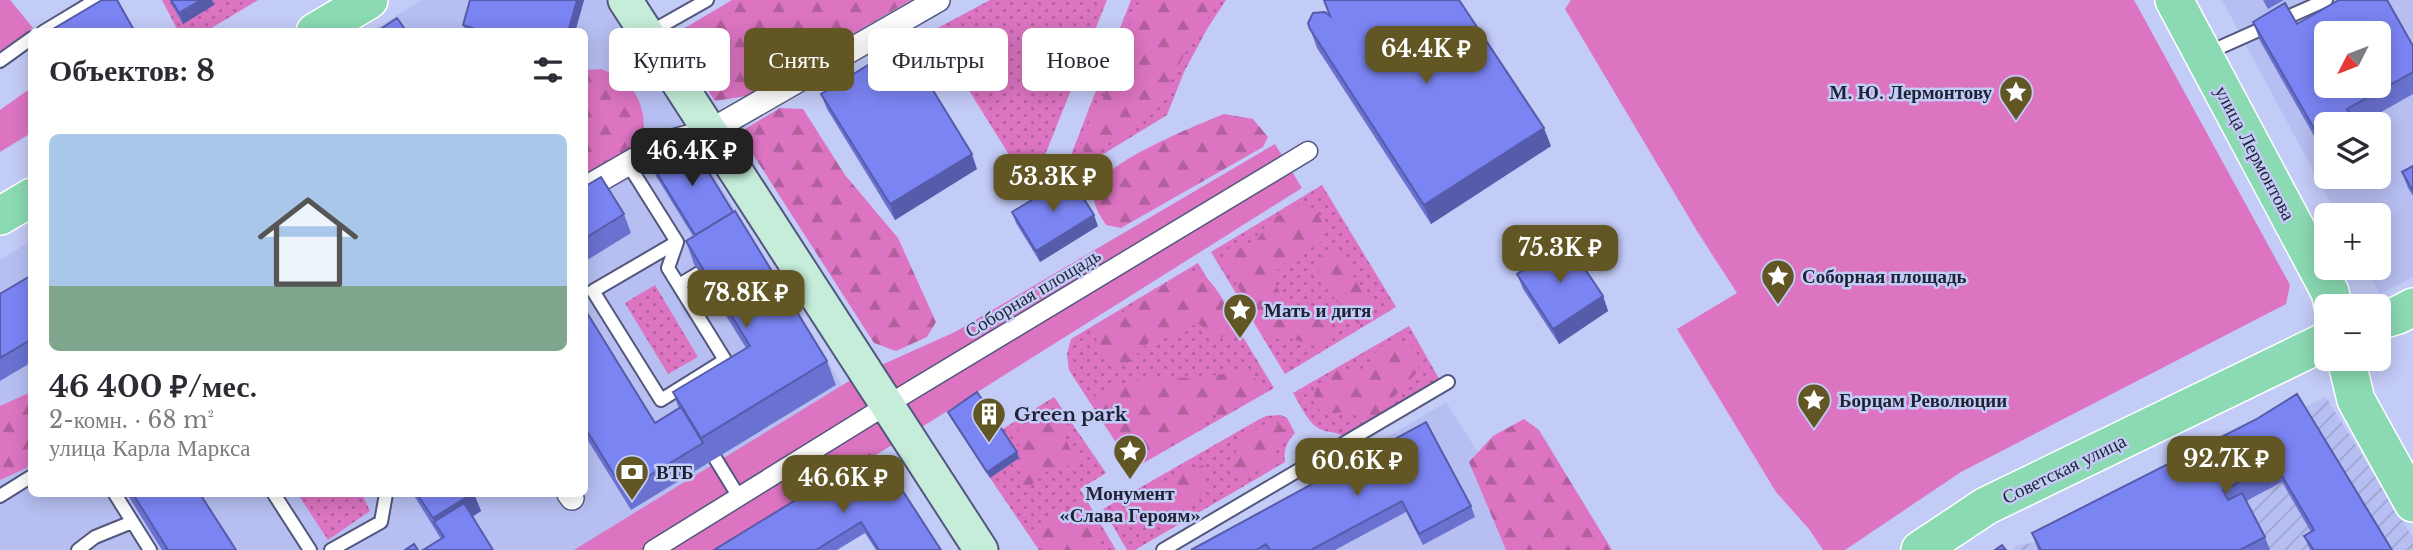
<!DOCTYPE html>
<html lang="ru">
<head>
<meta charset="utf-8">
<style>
	body { margin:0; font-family:"Libre Baskerville",serif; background:#f7f7f7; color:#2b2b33; height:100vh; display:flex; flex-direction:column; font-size:26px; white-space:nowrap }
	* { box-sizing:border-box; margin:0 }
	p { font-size:23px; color:#7c7c81 }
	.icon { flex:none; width:38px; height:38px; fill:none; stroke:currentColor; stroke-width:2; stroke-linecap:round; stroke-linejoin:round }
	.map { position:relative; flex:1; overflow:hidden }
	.sheet { position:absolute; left:28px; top:28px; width:560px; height:469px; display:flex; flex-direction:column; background:#fff; border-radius:10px; box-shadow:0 4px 18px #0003 }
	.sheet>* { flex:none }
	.hud { position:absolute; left:609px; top:28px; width:665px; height:63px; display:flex; gap:14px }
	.needle { width:46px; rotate:228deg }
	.tools { position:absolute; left:2314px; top:21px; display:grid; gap:14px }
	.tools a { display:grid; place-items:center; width:77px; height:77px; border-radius:10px; background:#fff; box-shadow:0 4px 18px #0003; font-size:35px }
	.price { position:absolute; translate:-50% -60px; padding:0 16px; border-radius:14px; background:#625724; color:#fff; font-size:23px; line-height:46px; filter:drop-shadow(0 2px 4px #0008) }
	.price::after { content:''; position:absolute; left:50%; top:42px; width:21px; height:16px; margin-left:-10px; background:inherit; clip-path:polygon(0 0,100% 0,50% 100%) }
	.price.selected { background:#222; color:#fff }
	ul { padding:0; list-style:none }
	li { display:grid; align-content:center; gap:14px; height:371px; padding:0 21px }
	li span { display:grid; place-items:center; height:217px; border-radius:10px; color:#555 }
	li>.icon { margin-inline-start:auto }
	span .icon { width:126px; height:126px; fill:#fffc; stroke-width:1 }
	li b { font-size:30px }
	h2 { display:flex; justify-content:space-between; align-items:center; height:84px; padding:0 21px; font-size:30px }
	.chip { padding:0 24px; border-radius:10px; background:#fff; box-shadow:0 4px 18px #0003; font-size:24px; line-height:63px }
	.chip.selected { background:#625724; color:#fff }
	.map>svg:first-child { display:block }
</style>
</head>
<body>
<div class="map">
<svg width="2413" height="550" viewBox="0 0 2413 550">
	<defs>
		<pattern id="industrial-furrows" width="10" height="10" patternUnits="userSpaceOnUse" patternTransform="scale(1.75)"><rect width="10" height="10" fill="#b7bff2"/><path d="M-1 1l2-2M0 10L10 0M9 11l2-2" fill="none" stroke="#9da4d0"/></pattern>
		<pattern id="grass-dots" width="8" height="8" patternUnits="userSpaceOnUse" patternTransform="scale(1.75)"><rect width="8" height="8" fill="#dc74c2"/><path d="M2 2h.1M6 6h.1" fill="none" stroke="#b25f9e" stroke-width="1.8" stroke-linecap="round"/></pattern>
		<pattern id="forest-firs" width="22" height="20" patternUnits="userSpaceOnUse" patternTransform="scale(1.75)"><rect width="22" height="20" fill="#dc74c2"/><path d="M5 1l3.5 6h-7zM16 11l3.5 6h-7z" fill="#b25f9e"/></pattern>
	</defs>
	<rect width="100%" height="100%" fill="#c3cbf7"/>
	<!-- built -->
	<path fill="#b7bff2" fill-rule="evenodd" d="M422 0H607L844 388 582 550H0V260L31 241 32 494H584V32L371 31Z
		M2222 0H2413V277L2380 294 2365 268H2378V215H2337ZM2326 33H2378V86H2326ZM2326 124H2378V177H2326Z
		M1446 402 1540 550H1200Z"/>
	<!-- industrial -->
	<path fill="url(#industrial-furrows)" d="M2326 397 2413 538V550H2012L2018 545 2033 543Z"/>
	<!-- grass -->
	<path fill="url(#grass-dots)" d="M162 0H258L205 32 178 31Z
		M990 0H1107L1031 190 932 31Z
		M1131 0H1226L1207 29 1184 72 1167 115 1066 177 1073 150Z
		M1322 185 1396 307 1285 374 1211 252Z
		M1198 263 1274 388 1133 469 1069 370 1067 354 1071 339Z
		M655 285 698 357 668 374 625 303Z
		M1409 326 1441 382 1346 438C1338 432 1334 433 1325 431 1309 427 1301 406 1293 393Z
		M1054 397 1106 473 1080 489 1116 550H1039L990 478 1019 458 1001 430Z
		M1281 415 1287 418 1295 433C1287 441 1283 451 1285 462L1135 550H1127L1103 509 1258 420 1266 416Z
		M303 494H362L370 511 328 540 299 496Z"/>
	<!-- forest -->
	<path fill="url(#forest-firs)" d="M732 0H911L746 96 715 101 676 42 678 32Z
		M1141 0H1221L1192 39 1156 110 1134 130 1088 154 1084 152 1081 144 1087 126 1102 101 1117 54Z
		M601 69C611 73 622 77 629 85 644 102 651 133 633 150 621 161 599 168 585 176V70Z
		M780 108 803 109 845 175 898 238 936 322 927 337 896 351 874 343 752 153 745 129Z
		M1224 114 1253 119 1268 137 1263 147 1121 228 1106 225C1099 214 1091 203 1095 190 1103 162 1197 125 1224 114Z
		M1306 204C1321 212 1326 226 1321 242L1289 260 1274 273C1275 305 1306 307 1327 321L1333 337 1329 345 1320 348 1290 338 1272 339 1256 320 1223 259 1226 249 1251 246 1260 236 1268 221 1297 206Z
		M1329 249 1338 252 1373 307V317L1368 321 1358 324C1343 306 1299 271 1329 249Z
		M1189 274C1194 274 1201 275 1206 278 1216 285 1238 322 1237 334L1232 338C1218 338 1209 332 1199 324L1188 327 1176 335 1149 342 1129 362 1117 367 1100 354 1093 326 1135 306 1154 289Z
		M1404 342C1418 348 1420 358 1418 371L1389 402 1388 411C1363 425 1367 411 1345 412 1338 412 1330 414 1322 414L1315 402 1314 388 1337 369 1360 370 1372 360 1376 350 1386 344Z
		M1249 368 1257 381 1259 393 1225 415 1209 414 1200 418 1194 433 1139 459 1128 443 1109 426 1093 398C1118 374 1178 380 1211 376 1224 374 1237 370 1249 368Z
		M31 392V466L0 480V406Z
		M1055 414 1069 447 1079 460 1077 464C1069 467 1064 466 1056 464L1035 481 1028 491C1015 481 1022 467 1024 452L1015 439C1018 422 1040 417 1055 414Z
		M1524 419 1539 430 1612 550H1506L1469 462 1493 436Z
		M1276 423 1282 426 1285 432C1278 439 1279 445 1276 453 1271 466 1254 474 1242 475L1236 467V444C1248 434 1260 425 1276 423Z
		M1203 465C1204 471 1206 478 1205 483 1201 511 1160 521 1137 530L1127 523 1120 511C1142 489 1175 476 1203 465Z
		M1075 505C1087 519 1100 531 1100 550H1044L1032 530Z"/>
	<!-- green -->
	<path fill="#dc74c2" d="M0 0H10L33 28 0 55Z
		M1571 0H2134L2290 285 2286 304 1961 472 1845 550H1823L1809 529 1776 492 1677 329 1737 293 1697 231 1565 9Z
		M31 88V133L0 152V110Z
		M1275 144 1302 188 933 420 720 550H574L859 375 955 332Z"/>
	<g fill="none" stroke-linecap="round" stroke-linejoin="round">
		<!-- service casing -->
		<g stroke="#52577e" stroke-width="16">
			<path id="service" d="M43 32 96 0
				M647 34 707 0
				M2205 54 2326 0
				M0 61 32 38
				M628 164 677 242 668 268 725 360 661 400 593 291 677 242
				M679 285 699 273
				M715 458 739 497
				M115 494 150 550
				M274 494 310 550
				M0 496 32 476
				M78 550 95 537 132 522
				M331 550 381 522 386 494
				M1163 550 1448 382"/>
		</g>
		<!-- pedestrian casing -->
		<g stroke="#52577e" stroke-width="21">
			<path id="pedestrian" d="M653 550 887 405 1308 151"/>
		</g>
		<!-- minor casing -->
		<g stroke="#52577e" stroke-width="26">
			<path id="minor" d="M584 189 662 144 710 131 938 0
				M569 494 572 498"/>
		</g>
		<!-- secondary casing -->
		<g stroke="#52577e" stroke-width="37">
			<path id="secondary" d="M625 0 981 550"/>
		</g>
		<!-- primary casing -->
		<g stroke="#fff" stroke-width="40">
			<path id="primary" d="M2174 0 2330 292 2333 306
				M315 32 369 0
				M0 216 32 197
				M2378 321 2398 315 2413 307
				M2346 359 2356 400 2413 503
				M1920 550 1986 506 2326 341"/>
		</g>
		<!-- service -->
		<use href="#service" stroke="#fff" stroke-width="12"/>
		<!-- pedestrian -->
		<use href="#pedestrian" stroke="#fff" stroke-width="18"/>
		<!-- minor -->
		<use href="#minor" stroke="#fff" stroke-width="23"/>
		<!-- secondary -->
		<use href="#secondary" stroke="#c5edd9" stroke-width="33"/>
		<!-- primary -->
		<use href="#primary" stroke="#8bdab3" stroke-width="37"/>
	</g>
	<!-- wall -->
	<path fill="#6a72d1" d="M170 0H212L214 5 183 24 172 5Z
		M584 0 575 32H466L463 25Z
		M2263 0H2284L2268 9Z
		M1330 16 1551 146 1431 224 1317 48 1308 23Z
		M2253 22 2297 24 2413 46V94L2360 124H2326V157L2260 41Z
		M821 94 977 169 895 220 827 109Z
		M652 165 733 212 827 361 836 385 631 510 584 434V308L655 423 679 409 673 392 746 348 694 264 686 241 693 236 656 176Z
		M2413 166V196L2408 188 2402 172Z
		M584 187 624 214 631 233 584 262Z
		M1012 212 1098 226 1040 262 1016 223Z
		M1517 274 1603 296 1608 311 1559 344 1523 289Z
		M32 275V362L0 381V294Z
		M948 412 1017 452 1019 458 990 478 950 417Z
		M2255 420 2392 550H2310L2304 536 2311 532 2282 482 2246 501 2265 537 2270 550H2038L2032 533Z
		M1426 422 1471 506 1475 517 1423 545 1406 512 1335 550H1191Z
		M869 455 941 550H876L865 533 837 550H714Z
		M127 494H201L236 550H162Z
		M413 494H474L481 511 441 539Z"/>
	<!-- shaded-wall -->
	<path fill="#565caa" d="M201 0H212L214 5 183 24 179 13Z
		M577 0H584L575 32H568Z
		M1544 128 1551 146 1431 224 1424 205Z
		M972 154 977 169 895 220 890 204Z
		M1094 215 1098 226 1040 262 1036 251Z
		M1603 296 1608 311 1559 344 1553 329Z
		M1017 452 1019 458 990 478 987 472Z
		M472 494H474L481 511 442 535 433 518Z"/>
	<!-- building -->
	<path fill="#7b84f3" stroke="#565caa" stroke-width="2" fill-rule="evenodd" d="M102 0H117L135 32H48Z
		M171 0H201L179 13Z
		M470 0H577L568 32H485L463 25Z
		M1324 0H1459L1544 128 1424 205 1310 29 1308 23 1313 13 1325 12 1330 16Z
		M2339 0H2387L2413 46V72L2347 109 2354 120 2347 124H2326V136L2320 139 2253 22 2285 3 2297 24ZM2326 33H2378V86H2326Z
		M397 18 407 32H376Z
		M904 43 972 154 890 204 821 94Z
		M690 142 733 212 695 235 652 165Z
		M2413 166V191L2402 172Z
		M601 177 624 214 584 239V187Z
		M1070 177 1094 215 1036 251 1012 212Z
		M735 211 827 361 701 438 673 392 750 346 686 241Z
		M1567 242 1603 296 1553 329 1517 274Z
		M32 275V339L0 358V294Z
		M584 308 655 423 681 407 703 443 624 491 584 426Z
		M977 392 1017 452 987 472 948 412Z
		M2297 394 2392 550H2314L2304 536 2314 530 2275 464 2223 490 2228 500 2242 493 2265 537 2240 550H2041L2032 533 2255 420Z
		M1426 422 1471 506 1419 534 1402 501 1311 550H1270L1266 544 1256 550H1191Z
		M869 455 882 459 941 550H879L861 522 816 550H714Z
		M133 494H200L236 550H168Z
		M417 494H472L433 518Z
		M464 503 493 550H423L444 537 434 522Z
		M414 544 418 550H405Z
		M2002 545 2006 550H1995Z"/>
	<!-- icons -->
	<defs>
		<g id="sight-pin" transform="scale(1.75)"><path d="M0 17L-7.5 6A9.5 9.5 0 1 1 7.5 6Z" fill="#625724" stroke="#c3cbf7"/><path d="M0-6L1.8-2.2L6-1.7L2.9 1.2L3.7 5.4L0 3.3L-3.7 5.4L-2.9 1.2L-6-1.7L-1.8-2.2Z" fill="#fff"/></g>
		<g id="building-pin" transform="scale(1.75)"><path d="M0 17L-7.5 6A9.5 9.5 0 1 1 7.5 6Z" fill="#625724" stroke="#c3cbf7"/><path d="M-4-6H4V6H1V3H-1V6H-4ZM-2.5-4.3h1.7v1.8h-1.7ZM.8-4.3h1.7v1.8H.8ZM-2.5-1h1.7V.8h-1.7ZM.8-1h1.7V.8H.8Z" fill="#fff"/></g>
		<g id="bank-pin" transform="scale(1.75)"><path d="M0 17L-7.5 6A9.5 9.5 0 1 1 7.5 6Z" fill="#625724" stroke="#c3cbf7"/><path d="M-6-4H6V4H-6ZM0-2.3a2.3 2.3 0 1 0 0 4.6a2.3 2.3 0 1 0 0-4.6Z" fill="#fff"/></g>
	</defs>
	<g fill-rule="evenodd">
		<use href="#sight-pin" x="2016" y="92"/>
		<use href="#sight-pin" x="1778" y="276"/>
		<use href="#sight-pin" x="1240" y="310"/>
		<use href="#sight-pin" x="1814" y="400"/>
		<use href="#building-pin" x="989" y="414"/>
		<use href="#sight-pin" x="1130" y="451"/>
		<use href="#bank-pin" x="632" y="472"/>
	</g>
	<g text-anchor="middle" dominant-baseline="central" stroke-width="5" stroke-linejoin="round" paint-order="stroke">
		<!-- poi labels -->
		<g font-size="19" font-weight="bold" fill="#1f2232" stroke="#c3cbf7" text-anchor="start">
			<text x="1992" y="92" text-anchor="end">М. Ю. Лермонтову</text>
			<text x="1802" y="276">Соборная площадь</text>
			<text x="1264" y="310">Мать и дитя</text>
			<text x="1839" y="400">Борцам Революции</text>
			<text x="1014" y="414">Green park</text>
			<text x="656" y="472">ВТБ</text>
			<text x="1130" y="493" text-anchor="middle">Монумент<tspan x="1130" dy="22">«Слава Героям»</tspan></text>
		</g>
		<!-- street labels -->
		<g font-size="19" fill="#1f2232" stroke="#c3cbf7">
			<text transform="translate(2255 153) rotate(62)">улица Лермонтова</text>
			<text transform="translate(1033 293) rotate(-31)">Соборная площадь</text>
			<text transform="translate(2064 469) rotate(-26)">Советская улица</text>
		</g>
	</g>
</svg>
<div class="tools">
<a><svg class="needle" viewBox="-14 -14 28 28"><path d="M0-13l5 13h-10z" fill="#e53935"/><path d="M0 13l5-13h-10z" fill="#7c7c81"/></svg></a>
<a><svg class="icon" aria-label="layers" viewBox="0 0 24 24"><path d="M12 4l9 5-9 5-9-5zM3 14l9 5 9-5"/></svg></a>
<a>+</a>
<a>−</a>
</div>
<b class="price" style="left:1426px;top:86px">64.4K ₽</b>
<b class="price selected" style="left:692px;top:188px">46.4K ₽</b>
<b class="price" style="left:1053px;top:214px">53.3K ₽</b>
<b class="price" style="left:1560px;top:285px">75.3K ₽</b>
<b class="price" style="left:746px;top:330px">78.8K ₽</b>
<b class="price" style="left:2226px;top:496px">92.7K ₽</b>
<b class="price" style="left:1357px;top:498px">60.6K ₽</b>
<b class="price" style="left:843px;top:515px">46.6K ₽</b>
<div class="hud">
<a class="chip">Купить</a>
<a class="chip selected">Снять</a>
<a class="chip">Фильтры</a>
<a class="chip">Новое</a>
</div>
<section class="sheet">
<h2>Объектов: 8<svg class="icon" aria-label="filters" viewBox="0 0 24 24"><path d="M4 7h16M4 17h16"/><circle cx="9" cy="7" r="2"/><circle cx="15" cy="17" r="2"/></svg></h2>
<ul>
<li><span style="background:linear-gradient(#a9c7e8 70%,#7fa58c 0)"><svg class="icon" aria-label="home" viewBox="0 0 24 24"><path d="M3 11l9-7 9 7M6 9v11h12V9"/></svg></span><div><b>46 400 ₽/мес.</b><p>2-комн. · 68 m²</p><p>улица Карла Маркса</p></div></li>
</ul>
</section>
</div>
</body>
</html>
